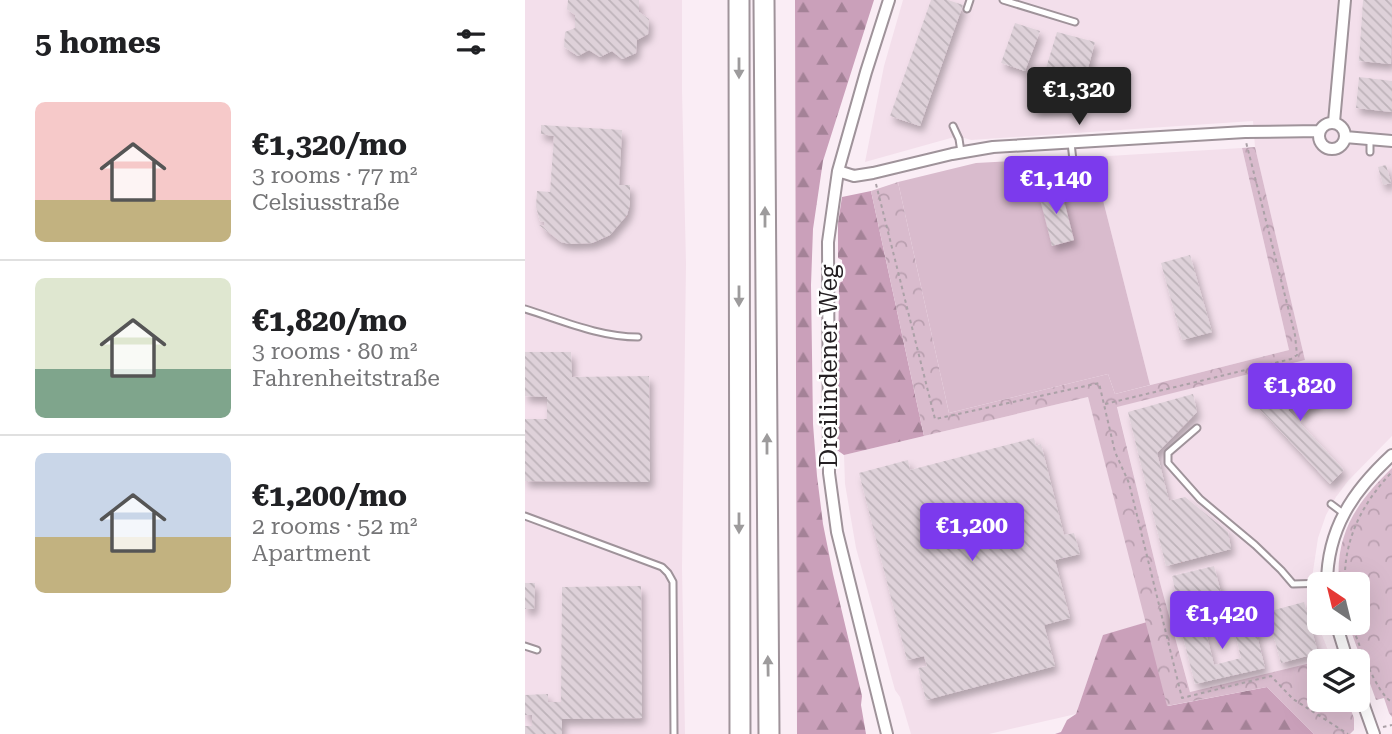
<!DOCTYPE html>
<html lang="en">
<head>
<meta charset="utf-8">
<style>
	body { margin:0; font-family:"Roboto Serif",serif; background:#f2f2f2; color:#202124; height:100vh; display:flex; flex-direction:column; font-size:26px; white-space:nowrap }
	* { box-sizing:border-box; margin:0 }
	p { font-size:23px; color:#757577 }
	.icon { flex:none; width:38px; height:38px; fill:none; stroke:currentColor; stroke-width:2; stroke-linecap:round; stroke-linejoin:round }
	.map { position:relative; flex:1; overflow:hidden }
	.drawer { display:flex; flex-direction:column; background:#fff; width:525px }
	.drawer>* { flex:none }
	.needle { width:46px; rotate:325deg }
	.buttons { position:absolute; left:782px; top:572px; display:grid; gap:14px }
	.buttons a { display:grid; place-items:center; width:63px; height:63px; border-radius:10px; background:#fff; box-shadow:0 7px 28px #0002; font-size:35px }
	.price { position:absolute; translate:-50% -60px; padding:0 16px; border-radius:7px; background:#7c3aed; color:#fff; font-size:23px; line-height:46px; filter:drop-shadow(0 2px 4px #0008) }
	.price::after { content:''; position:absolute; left:50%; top:42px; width:21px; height:16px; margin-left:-10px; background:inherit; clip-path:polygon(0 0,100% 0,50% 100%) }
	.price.selected { background:#222; color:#fff }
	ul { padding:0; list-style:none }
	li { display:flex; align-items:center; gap:21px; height:175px; padding:0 35px }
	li+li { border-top:2px solid #e0e0e0 }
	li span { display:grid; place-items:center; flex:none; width:196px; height:140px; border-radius:10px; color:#555 }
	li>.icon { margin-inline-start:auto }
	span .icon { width:84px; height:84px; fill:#fffc; stroke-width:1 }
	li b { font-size:30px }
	h2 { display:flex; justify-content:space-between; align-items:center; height:84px; padding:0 35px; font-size:30px }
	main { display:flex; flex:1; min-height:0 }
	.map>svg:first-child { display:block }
</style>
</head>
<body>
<main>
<section class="drawer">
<h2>5 homes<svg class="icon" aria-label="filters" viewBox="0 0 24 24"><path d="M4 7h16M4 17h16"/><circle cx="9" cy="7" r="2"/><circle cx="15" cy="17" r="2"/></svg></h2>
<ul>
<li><span style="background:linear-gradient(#f6c9c9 70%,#c2b280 0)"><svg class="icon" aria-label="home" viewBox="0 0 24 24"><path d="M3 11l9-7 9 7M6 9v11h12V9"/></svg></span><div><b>€1,320/mo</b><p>3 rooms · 77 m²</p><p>Celsiusstraße</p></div></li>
<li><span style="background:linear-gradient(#dfe7d0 65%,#7fa58c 0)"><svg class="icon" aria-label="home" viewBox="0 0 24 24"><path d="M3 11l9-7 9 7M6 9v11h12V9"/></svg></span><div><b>€1,820/mo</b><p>3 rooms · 80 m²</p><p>Fahrenheitstraße</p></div></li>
<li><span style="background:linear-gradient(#c9d6e8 60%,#c2b280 0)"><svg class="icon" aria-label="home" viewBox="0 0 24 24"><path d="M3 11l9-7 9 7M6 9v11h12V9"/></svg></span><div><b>€1,200/mo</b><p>2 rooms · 52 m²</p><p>Apartment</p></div></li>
</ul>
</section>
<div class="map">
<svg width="867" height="734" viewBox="0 0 867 734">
	<defs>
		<pattern id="forest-firs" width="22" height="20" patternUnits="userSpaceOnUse" patternTransform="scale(1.75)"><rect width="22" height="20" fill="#caa0ba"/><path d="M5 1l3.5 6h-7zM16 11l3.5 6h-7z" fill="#a48297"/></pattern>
		<pattern id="park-crowns" width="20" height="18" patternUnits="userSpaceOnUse" patternTransform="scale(1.75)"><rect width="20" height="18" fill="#d9bbcd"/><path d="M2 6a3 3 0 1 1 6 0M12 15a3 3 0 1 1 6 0" fill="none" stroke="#baa0b0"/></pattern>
		<pattern id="building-back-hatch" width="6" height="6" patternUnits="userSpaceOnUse" patternTransform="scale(1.75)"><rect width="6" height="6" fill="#ded1d9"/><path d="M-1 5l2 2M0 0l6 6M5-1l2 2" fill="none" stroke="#beb3ba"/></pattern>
		<filter id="shadow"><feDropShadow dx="3.5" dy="6" stdDeviation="3.5" flood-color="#0004"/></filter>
	</defs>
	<rect width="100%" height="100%" fill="#faedf5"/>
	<!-- built -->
	<path fill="#f3dfeb" d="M0 0H157V91L161 264 157 568 160 734H0Z
		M378 0H867V436L823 481 811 497 801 515 793 538 787 578 790 605 797 635 806 658 665 692 634 579 592 406 780 360 730 147 728 121 446 140 433 136 340 162 359 66Z
		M717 148 764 350 625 385 567 157Z
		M563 397 622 622 578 636 551 714 464 734H386L375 697 370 690 331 548 320 484 319 455Z"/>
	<!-- grass -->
	<path fill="#d9bbcd" d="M567 157 625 385 590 394 583 374 424 413 373 182 451 163Z"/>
	<!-- forest -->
	<path fill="url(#forest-firs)" d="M270 0H349L298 161 288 229 286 285 288 424 292 476 298 524 308 574 337 696 336 705 341 734H272Z
		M346 191 399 436 319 455 312 450 314 283 318 281 317 260 313 258V223L317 197Z
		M622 622 643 706 742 687 789 734H530L536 732 542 720 551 714 578 635Z"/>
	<!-- park -->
	<path fill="url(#park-crowns)" d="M730 147 780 360 592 407 634 579 665 692 806 658 807 661 794 662V700H822L829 718V730L825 734H789L742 687 642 706 563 397 399 436 346 191 373 182 424 413 583 374 590 394 764 350 717 148Z
		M867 468V717L864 713 859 698 851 700 823 623H833V584H814C810 533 832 502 867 468Z"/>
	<!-- building -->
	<path fill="url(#building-back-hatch)" filter="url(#shadow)" d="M43 0H114V12L124 19 123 34 112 40 111 53 97 59 87 51 75 57 64 50 53 56 39 47 40 32 50 28V15L42 9Z
		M406 0H423L438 5 395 126 365 116Z
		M838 0H867L866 64 834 61Z
		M490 23 515 31 500 71 476 63Z
		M532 32 570 42 552 109 508 111Z
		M834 77 867 81V112L831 108Z
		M16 125 97 130 94 185H105V204L102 215 85 235 67 243 45 244 36 242 14 225 20 226 19 222 15 221 11 207 12 191 25 192 29 136 16 134Z
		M861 165 866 183 858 185 853 167Z
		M535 185 549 240 527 246 513 191Z
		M665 255 687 332 657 340 636 263Z
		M0 352H46L47 377 124 376 125 482 0 481V419H22V397L0 396Z
		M771 373 784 387 792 379 801 389 793 397 795 399 775 417 766 407 763 410 819 470 805 484 733 407Z
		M668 394 672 412 632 453 644 501 660 497 703 532 706 549 641 566 603 412Z
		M509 438 511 446 516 444 539 535 549 533 555 554 530 560 545 618 519 625 530 666 401 700 393 668 402 666 399 656 382 660 334 473 383 460 385 470Z
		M689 566 697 597 654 608 647 576Z
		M0 583H10L9 609H0Z
		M116 586 117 718 37 719V734H0V726H7V715H0V695L23 694V702H36L37 587Z
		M779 602 793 653 756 663 742 612Z
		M727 615 740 668 670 684 655 625 678 620 689 665 716 658 707 620Z"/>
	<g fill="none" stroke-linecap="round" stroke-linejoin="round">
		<!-- service casing -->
		<g stroke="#9f939a" stroke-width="9">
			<path id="service" d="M478 0 550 22
				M442 9 445 0
				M428 126 434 139 436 152
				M845 139V152
				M546 143 549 169
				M0 309C36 320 74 337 113 337
				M672 428 643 453V463L675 499 730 545 756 570 768 584 802 583
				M806 504 818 513
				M0 516 137 567 143 573 148 582 149 734
				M0 646 12 650"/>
		</g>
		<!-- minor casing -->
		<g stroke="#9f939a" stroke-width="14">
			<path id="minor" d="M809 122 820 0
				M794 136a13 13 0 1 1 26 0a13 13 0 1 1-26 0Z
				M820 137 867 141
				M313 171 329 176 348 173 427 154 468 147 720 132 795 131
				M802 584C802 529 828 491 867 455
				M811 623 823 662
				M833 689 849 734
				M362 734 312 532 304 473 303 242 313 171 341 72 364 0"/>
		</g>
		<!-- motorway casing -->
		<g stroke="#9f939a" stroke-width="23">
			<path id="motorway" d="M214 0 215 734
				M239 0 244 734"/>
		</g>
		<!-- path -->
		<path stroke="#aba1a7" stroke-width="2" stroke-dasharray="3.5 3.5" stroke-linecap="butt" d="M499 157 507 185
			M351 184 410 419 574 383 590 452 604 483 657 698 746 676 768 699 823 734
			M580 404 766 359 772 355 770 335 721 142
			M820 584C818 541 837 503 867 472
			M826 623C833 641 851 694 867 702
			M858 727 867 725"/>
		<!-- service -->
		<use href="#service" stroke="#fff" stroke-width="5"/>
		<!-- minor -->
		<use href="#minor" stroke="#fff" stroke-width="10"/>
		<!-- motorway -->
		<use href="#motorway" stroke="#fff" stroke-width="19"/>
	</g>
	<!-- one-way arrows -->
	<defs><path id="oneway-solid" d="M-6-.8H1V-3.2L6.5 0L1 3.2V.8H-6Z" transform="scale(1.75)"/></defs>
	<g fill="#9d9b9c">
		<use href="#oneway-solid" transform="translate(214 68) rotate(90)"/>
		<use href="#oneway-solid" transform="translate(240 217) rotate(-90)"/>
		<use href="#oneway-solid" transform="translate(214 296) rotate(90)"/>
		<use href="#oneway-solid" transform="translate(242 444) rotate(-90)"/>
		<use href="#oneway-solid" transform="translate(214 523) rotate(90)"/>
		<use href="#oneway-solid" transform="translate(243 666) rotate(-91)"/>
	</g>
	<g text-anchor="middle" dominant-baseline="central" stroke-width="5" stroke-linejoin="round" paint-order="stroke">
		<!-- street labels -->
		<g font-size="24" fill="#252023" stroke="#fff">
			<text transform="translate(304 366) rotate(-90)">Dreilindener Weg</text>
		</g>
	</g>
</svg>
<div class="buttons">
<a><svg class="needle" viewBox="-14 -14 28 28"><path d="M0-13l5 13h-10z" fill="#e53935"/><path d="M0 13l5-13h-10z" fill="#757577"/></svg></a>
<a><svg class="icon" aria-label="layers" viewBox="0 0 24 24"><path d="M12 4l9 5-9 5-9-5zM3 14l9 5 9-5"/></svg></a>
</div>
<b class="price selected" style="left:554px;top:127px">€1,320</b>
<b class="price" style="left:531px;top:216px">€1,140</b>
<b class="price" style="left:775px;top:423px">€1,820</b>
<b class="price" style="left:447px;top:563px">€1,200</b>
<b class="price" style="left:697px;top:651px">€1,420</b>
</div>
</main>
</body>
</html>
